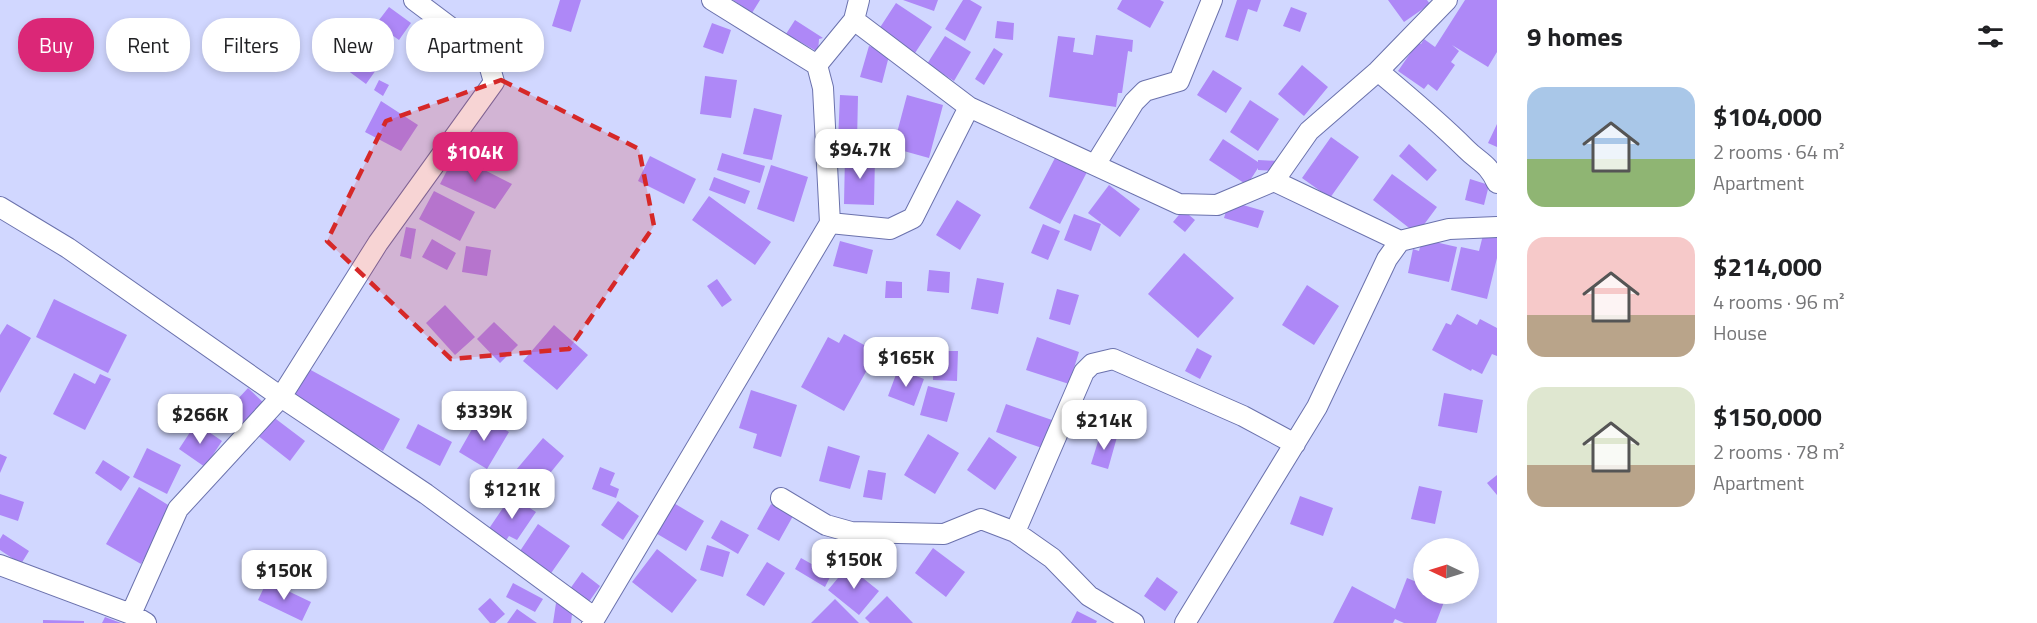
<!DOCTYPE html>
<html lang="en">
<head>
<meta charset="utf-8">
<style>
	body { margin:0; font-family:"Titillium Web",sans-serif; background:#f6f6f6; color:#202124; height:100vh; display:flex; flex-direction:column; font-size:22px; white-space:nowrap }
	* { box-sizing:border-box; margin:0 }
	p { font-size:20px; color:#757577 }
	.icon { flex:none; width:33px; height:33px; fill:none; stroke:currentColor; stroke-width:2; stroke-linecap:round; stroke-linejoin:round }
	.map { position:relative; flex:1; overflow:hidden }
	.panel { display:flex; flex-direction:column; background:#fff; width:540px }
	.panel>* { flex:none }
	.hud { position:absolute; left:18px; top:18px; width:570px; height:54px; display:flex; gap:12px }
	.needle { width:39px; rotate:274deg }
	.buttons { position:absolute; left:1413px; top:538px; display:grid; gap:12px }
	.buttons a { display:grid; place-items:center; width:66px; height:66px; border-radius:50%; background:#fff; box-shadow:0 3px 9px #0003; font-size:30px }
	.price { position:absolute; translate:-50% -51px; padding:0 14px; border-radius:12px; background:#fff; color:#222; font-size:20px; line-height:39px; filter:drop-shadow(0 2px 3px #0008) }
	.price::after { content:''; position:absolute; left:50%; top:36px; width:18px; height:14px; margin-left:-9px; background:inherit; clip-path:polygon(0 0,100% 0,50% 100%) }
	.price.selected { background:#db2777; color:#fff }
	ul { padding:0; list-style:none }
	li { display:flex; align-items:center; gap:18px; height:150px; padding:0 30px }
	li span { display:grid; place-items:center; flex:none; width:168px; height:120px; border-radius:18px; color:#555 }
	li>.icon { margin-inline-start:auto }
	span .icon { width:72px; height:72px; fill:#fffc; stroke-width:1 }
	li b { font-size:26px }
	h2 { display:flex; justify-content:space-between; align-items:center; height:72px; padding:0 30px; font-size:26px }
	.chip { padding:0 21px; border-radius:24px; background:#fff; box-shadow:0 3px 9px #0003; font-size:21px; line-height:54px }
	.chip.selected { background:#db2777; color:#fff }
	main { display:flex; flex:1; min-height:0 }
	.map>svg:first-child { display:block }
</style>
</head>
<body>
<main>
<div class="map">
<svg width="1497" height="623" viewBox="0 0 1497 623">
	<rect width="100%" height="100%" fill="#d1d7ff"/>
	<!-- building -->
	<path fill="#ae88f7" d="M560 0H581L571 32 552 26Z
		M733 0H760L752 13Z
		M903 0H938L934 11Z
		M963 0H970L982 7 965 41 945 29Z
		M1122 0H1160L1164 2 1150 28 1117 9Z
		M1237 0H1261L1257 12 1248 9 1238 41 1225 37Z
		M1388 0H1427L1430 4 1404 22Z
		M1465 0H1497V52L1488 67 1452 45 1459 51 1451 62 1455 65 1437 91 1428 84 1424 89 1398 71 1418 42 1421 44 1424 39 1435 47Z
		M896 3 932 27 915 53 879 29Z
		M389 7 411 23 399 40 376 24Z
		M1291 7 1307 13 1300 32 1283 26Z
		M795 20 823 38 819 39 818 52 786 34Z
		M997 21 1014 23 1013 40 995 38Z
		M712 23 731 30 723 54 703 47Z
		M372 34 391 49 366 84 347 70Z
		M1096 35 1133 40 1132 52 1128 51 1122 93H1118L1116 107 1049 97 1058 36 1075 38 1073 52 1093 55Z
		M945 36 971 52 954 81 927 64Z
		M869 46 890 52 882 83 860 77Z
		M994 48 1003 54 984 85 975 79Z
		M1302 65 1328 87 1304 116 1278 94Z
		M1213 70 1242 88 1226 113 1197 95Z
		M705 76 737 80 731 118 700 114Z
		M379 80 389 85 383 96 374 90Z
		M840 95 858 96 857 142 838 141Z
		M907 95 943 105 929 158 893 148Z
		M1250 100 1279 119 1258 151 1230 132Z
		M381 101 418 125 401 151 365 132Z
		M754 108 782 115 772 160 743 154Z
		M1497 124V147L1488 143Z
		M1331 137 1359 157 1330 198 1302 178Z
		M1223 139 1258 162V160L1278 161 1277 171 1258 170V168L1247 185 1209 160Z
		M1409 144 1437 170 1427 181 1399 156Z
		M722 153 765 166 760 183 717 170Z
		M455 155 512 184 495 209 440 184Z
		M845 155 875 156 874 205 844 204Z
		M650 156 696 179 684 204 638 181Z
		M1056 156 1087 172 1060 224 1029 208Z
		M771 165 808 177 794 222 757 209Z
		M1392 174 1437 207 1417 234 1373 200Z
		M714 177 750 191 745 204 709 190Z
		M1470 179 1489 185 1484 205 1465 200Z
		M1109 185 1140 209 1120 237 1088 213Z
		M434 191 475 212 460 241 419 219Z
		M709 196 771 242 755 265 692 220Z
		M957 200 981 215 960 250 936 235Z
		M1229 201 1264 211 1258 228 1224 218Z
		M1183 210 1195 220 1185 232 1173 222Z
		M1074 214 1101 224 1091 251 1064 240Z
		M1043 224 1060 231 1048 260 1031 253Z
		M406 227 416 229 411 259 400 256Z
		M1484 231 1497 235V258L1487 299 1451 290 1461 247 1479 251Z
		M432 239 456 253 447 270 422 257Z
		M1422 239 1457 247 1449 282 1408 273 1413 249 1419 251Z
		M840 241 873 250 867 274 833 266Z
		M466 246 491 250 487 276 462 272Z
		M1184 253 1234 298 1198 338 1148 294Z
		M929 270 950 272 949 293 927 291Z
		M977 278 1004 283 998 314 971 309Z
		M717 279 732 300 722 307 707 286Z
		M886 281 902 282V298H885Z
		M1307 285 1339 306 1314 345 1282 325Z
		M1057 289 1079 295 1070 325 1049 319Z
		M54 299 127 335 108 373 36 337Z
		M445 305 475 337 455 355 426 323Z
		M1457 314 1477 325 1480 319 1497 328V356L1492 354 1482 374 1472 369 1471 371 1432 350 1446 323 1451 325Z
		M494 322 518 345 500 363 477 339Z
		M7 324 31 338 0 393V335Z
		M554 325 588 355 557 390 523 361Z
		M844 334 877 352 844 411 801 387 828 337 839 343Z
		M1037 337 1079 352 1069 384 1026 370Z
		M1197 348 1212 356 1200 379 1185 371Z
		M934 351H958L957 381 933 380Z
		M309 369 400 419 383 451 291 402Z
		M898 369 924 379 914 406 888 396Z
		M74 373 95 384 100 374 111 379 85 430 53 414Z
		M928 386 955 393 947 422 920 415Z
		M248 388 266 405 241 431 223 415Z
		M751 390 797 405 781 457 753 448 757 434 739 428Z
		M1444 393 1483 400 1477 433 1438 426Z
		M1006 404 1052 420 1042 448 996 432Z
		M480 415 509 432 487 469 459 452Z
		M272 416 305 441 290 461 257 435Z
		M196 423 222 441 205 467 179 449Z
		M418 424 452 442 440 466 406 448Z
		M1101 432 1117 437 1108 469 1091 464Z
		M928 434 959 453 935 494 904 475Z
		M989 437 1017 457 995 490 967 470Z
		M543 438 564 456 538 488 516 470Z
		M828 446 860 456 850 489 819 481Z
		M147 448 181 465 167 494 133 477Z
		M0 454 7 457 0 473Z
		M103 460 130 477 121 491 95 473Z
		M600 467 615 473 610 485 619 489 616 498 592 489Z
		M868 470 886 473 882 500 863 497Z
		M1497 475V495L1487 483Z
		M1419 486 1442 491 1435 524 1411 519Z
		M139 487 173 508 141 564 106 544Z
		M0 494 24 502 18 521 0 515Z
		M511 496 536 512 517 540 509 536 505 542 488 530Z
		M1300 496 1333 508 1323 536 1290 524Z
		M618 501 639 516 623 540 601 525Z
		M672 502 704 521 686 551 654 532Z
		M771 504 793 516 779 541 757 529Z
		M721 520 749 535 738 554 711 538Z
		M538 524 570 546 547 579 516 557Z
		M3 534 29 551 21 564 0 550V539Z
		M707 545 730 552 723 577 700 570Z
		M933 548 965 572 946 597 915 573Z
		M657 549 697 580 672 613 632 582Z
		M801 558 831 575 825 587 795 569Z
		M767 562 785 573 764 606 746 595Z
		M848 566 879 591 859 615 828 590Z
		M582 572 600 586 586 606 567 593Z
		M1157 577 1178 592 1165 611 1144 596Z
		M1407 578 1424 585V594H1447L1436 623H1404L1395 619 1393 623H1333L1352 586 1395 609Z
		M267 581 311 602 302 621 258 600Z
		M513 583 543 599 535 612 506 597Z
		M887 596 913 623H870L865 618Z
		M490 598 505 614 495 623H490L478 609Z
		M835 599 859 623H811Z
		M556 603 573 605 571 623H553Z
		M517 609 537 623H507Z
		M1077 611 1097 621 1096 623H1071Z
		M105 617 121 623H102Z
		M43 620 84 621V623H43Z"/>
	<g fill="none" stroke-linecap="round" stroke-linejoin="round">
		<!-- street casing -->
		<g stroke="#6b72ad" stroke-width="22">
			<path id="street" d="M854 20 969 107 1179 204 1217 205 1274 181 1309 131 1378 71 1447 0
				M817 65 854 20 859 0
				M1378 71C1408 96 1438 121 1466 149 1480 163 1488 163 1497 183
				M1095 165 1134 102 1145 91 1179 81 1212 0
				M1274 181 1400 241
				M0 207 68 248 281 397 426 494 595 618
				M830 223 890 229 913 218 969 107
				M781 498 826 525 851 532 944 534 981 519 1015 532 1052 558 1089 596 1134 623
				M1015 532 1084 372 1092 364 1113 359 1243 416 1295 444
				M0 565 131 614 146 623
				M131 614 178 509 281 397 378 243 494 82 486 54 414 0
				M592 623 830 223 823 88 817 65 712 0
				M1185 623 1317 407 1387 259 1400 241 1449 229 1497 227"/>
		</g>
		<!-- street -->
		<use href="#street" stroke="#fff" stroke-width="20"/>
	</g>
	<!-- marked area -->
	<path fill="#d62828" fill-opacity="0.2" stroke="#d62828" stroke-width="4.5" stroke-dasharray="12 8" stroke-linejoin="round" d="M501 80 639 149 654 226 569 349 451 359 327 241 386 121Z"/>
</svg>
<div class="buttons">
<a><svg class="needle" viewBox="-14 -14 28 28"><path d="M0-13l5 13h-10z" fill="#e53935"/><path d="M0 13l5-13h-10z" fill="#757577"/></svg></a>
</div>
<b class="price" style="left:860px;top:180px">$94.7K</b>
<b class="price selected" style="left:475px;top:183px">$104K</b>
<b class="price" style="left:906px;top:388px">$165K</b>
<b class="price" style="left:484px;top:442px">$339K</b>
<b class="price" style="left:200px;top:445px">$266K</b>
<b class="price" style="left:1104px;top:451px">$214K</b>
<b class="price" style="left:512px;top:520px">$121K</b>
<b class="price" style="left:854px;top:590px">$150K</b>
<b class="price" style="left:284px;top:601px">$150K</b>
<div class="hud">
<a class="chip selected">Buy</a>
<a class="chip">Rent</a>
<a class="chip">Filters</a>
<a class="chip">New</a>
<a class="chip">Apartment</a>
</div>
</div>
<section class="panel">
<h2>9 homes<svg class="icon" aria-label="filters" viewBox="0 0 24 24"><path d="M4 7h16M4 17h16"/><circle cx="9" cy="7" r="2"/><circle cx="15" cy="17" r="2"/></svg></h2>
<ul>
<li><span style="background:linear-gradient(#a9c7e8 60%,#8fb573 0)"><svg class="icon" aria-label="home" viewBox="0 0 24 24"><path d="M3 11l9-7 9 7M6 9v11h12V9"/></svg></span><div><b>$104,000</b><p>2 rooms · 64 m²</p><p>Apartment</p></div></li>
<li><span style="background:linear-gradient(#f6c9c9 65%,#b9a48a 0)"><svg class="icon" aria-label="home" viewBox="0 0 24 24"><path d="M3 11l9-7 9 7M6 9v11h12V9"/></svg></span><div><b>$214,000</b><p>4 rooms · 96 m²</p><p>House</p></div></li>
<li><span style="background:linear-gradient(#dfe7d0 65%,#b9a48a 0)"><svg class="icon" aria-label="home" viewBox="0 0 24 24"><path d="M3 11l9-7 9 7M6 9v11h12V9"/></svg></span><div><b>$150,000</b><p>2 rooms · 78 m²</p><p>Apartment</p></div></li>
</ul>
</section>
</main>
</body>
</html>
